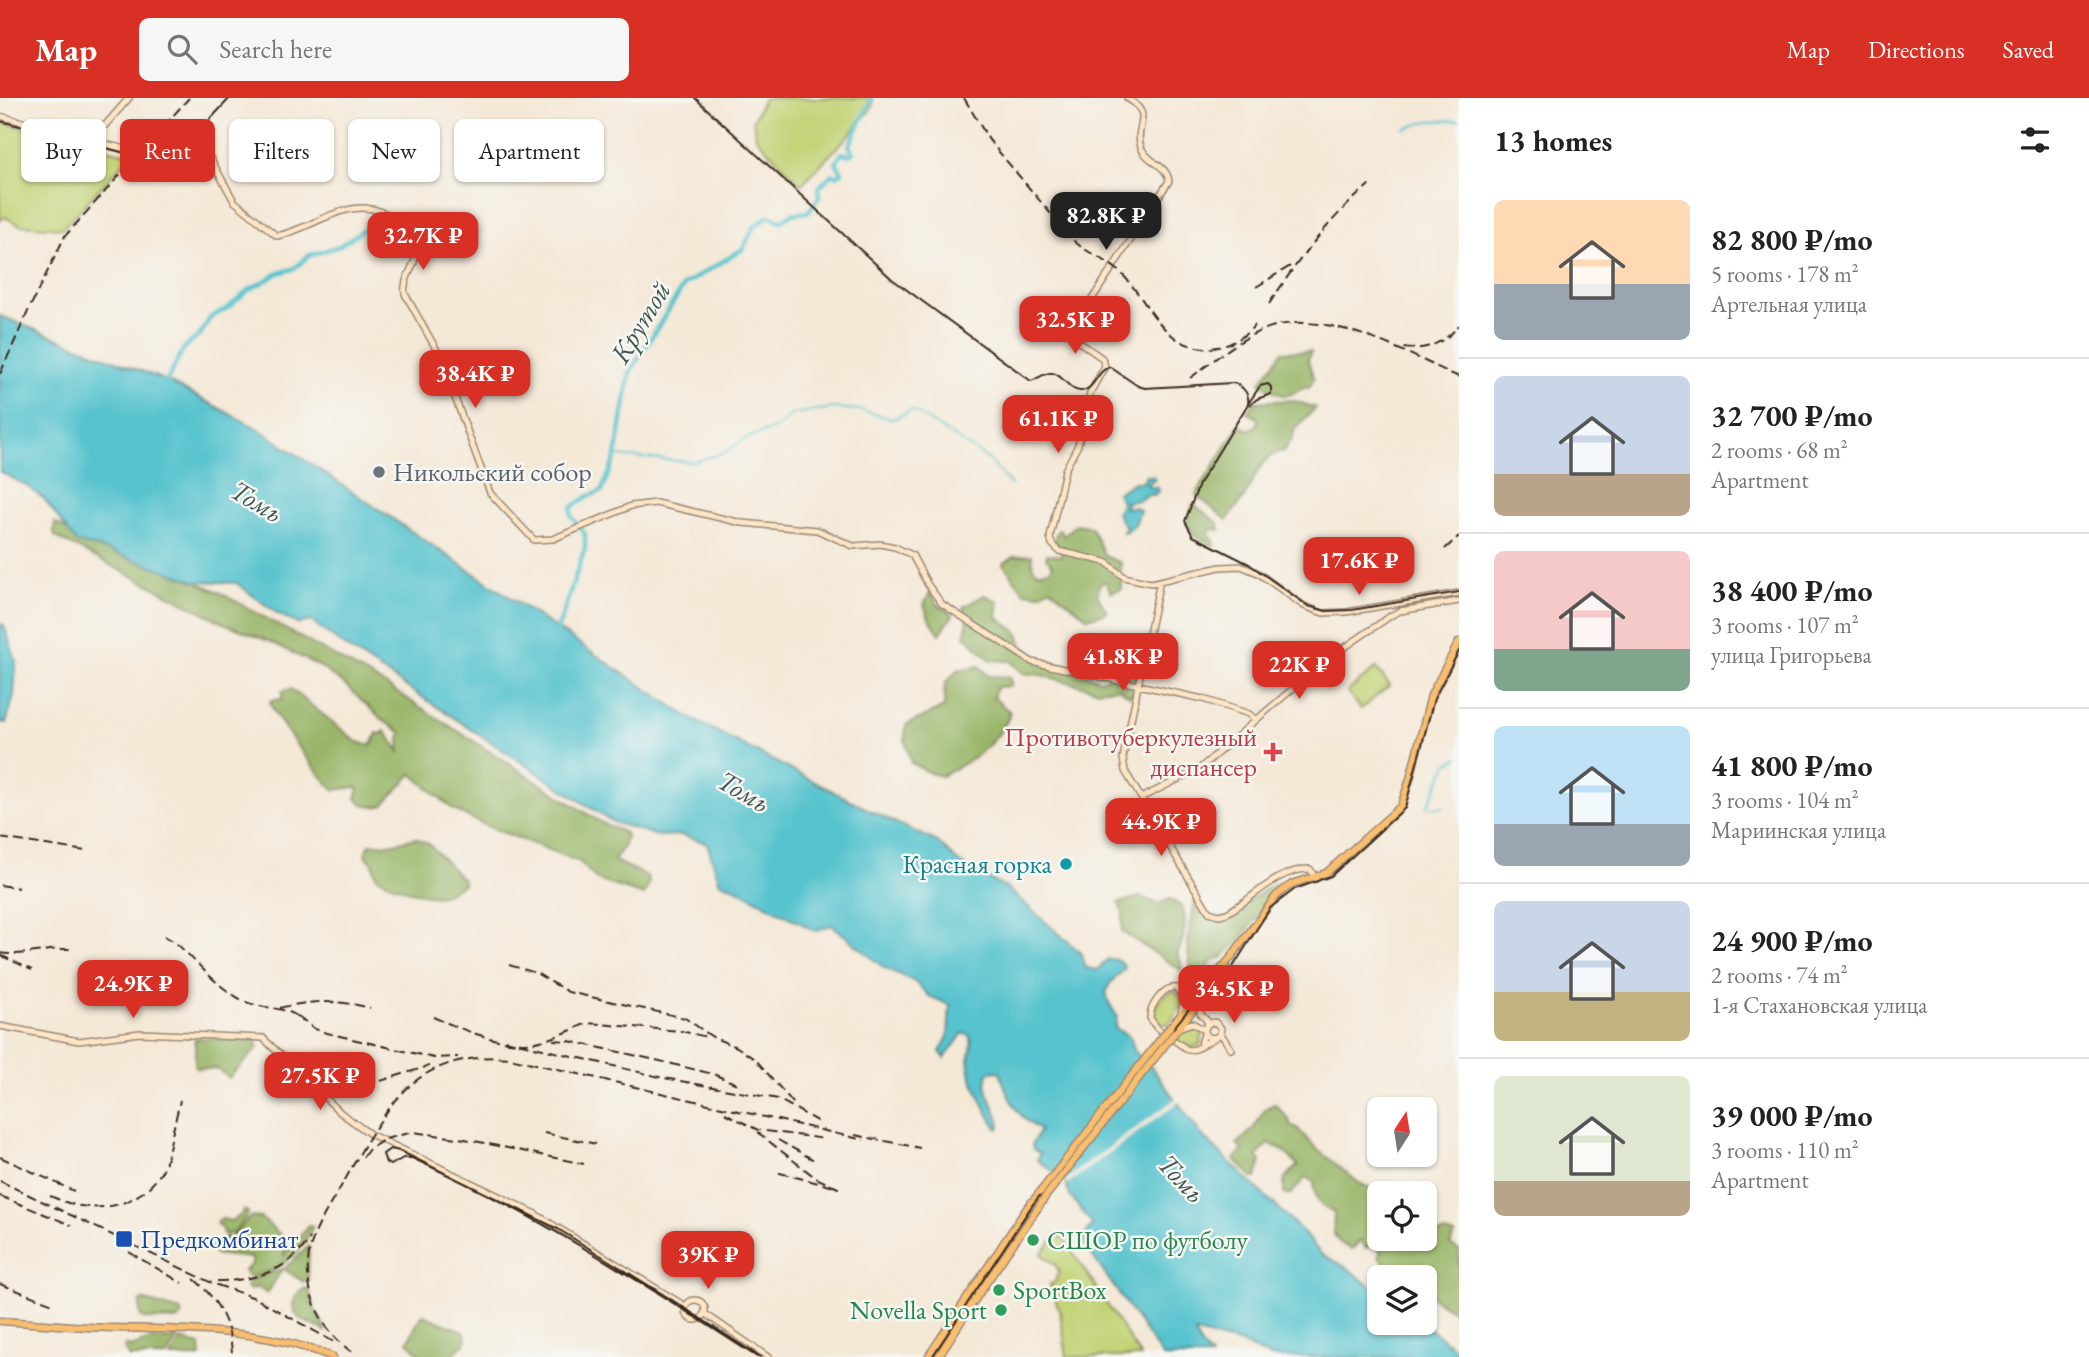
<!DOCTYPE html>
<html lang="en">
<head>
<meta charset="utf-8">
<style>
	body { margin:0; font-family:"EB Garamond",serif; background:#f6f6f6; color:#222; height:100vh; display:flex; flex-direction:column; font-size:26px; white-space:nowrap }
	* { box-sizing:border-box; margin:0 }
	p { font-size:23px; color:#767676 }
	.icon { flex:none; width:38px; height:38px; fill:none; stroke:currentColor; stroke-width:2; stroke-linecap:round; stroke-linejoin:round }
	.map { position:relative; flex:1; overflow:hidden }
	.details { display:flex; flex-direction:column; background:#fff; width:630px }
	.details>* { flex:none }
	.guide { position:absolute; left:21px; top:21px; width:665px; height:63px; display:flex; gap:14px }
	.needle { width:46px; rotate:12deg }
	.fabs { position:absolute; left:1367px; top:999px; display:grid; gap:14px }
	.fabs a { display:grid; place-items:center; width:70px; height:70px; border-radius:10px; background:#fff; box-shadow:0 2px 5px #0004; font-size:35px }
	.price { position:absolute; translate:-50% -60px; padding:0 16px; border-radius:14px; background:#d93025; color:#fff; font-size:23px; line-height:46px; filter:drop-shadow(0 2px 4px #0008) }
	.price::after { content:''; position:absolute; left:50%; top:42px; width:21px; height:16px; margin-left:-10px; background:inherit; clip-path:polygon(0 0,100% 0,50% 100%) }
	.price.active { background:#222; color:#fff }
	ul { padding:0; list-style:none }
	li { display:flex; align-items:center; gap:21px; height:175px; padding:0 35px }
	li+li { border-top:2px solid #e0e0e0 }
	li span { display:grid; place-items:center; flex:none; width:196px; height:140px; border-radius:10px; color:#555 }
	li>.icon { margin-inline-start:auto }
	span .icon { width:84px; height:84px; fill:#fffc; stroke-width:1 }
	li b { font-size:30px }
	h2 { display:flex; justify-content:space-between; align-items:center; height:84px; padding:0 35px; font-size:30px }
	.tag { padding:0 24px; border-radius:10px; background:#fff; box-shadow:0 2px 5px #0004; font-size:24px; line-height:63px }
	.tag.active { background:#d93025; color:#fff }
	header { display:flex; align-items:center; gap:42px; box-sizing:border-box; height:98px; padding:0 35px; background:#d93025; color:#fff }
	header strong { font-size:33px }
	nav { display:flex; gap:38px; margin-inline-start:auto; font-size:24px }
	.search { width:490px; height:63px; background:#f6f6f6; display:flex; align-items:center; gap:18px; box-sizing:border-box; padding:0 24px; border-radius:10px; color:#767676; font-size:26px }
	main { display:flex; flex:1; min-height:0 }
	.map>svg:first-child { display:block }
</style>
</head>
<body>
<header>
<strong>Map</strong>
<div class="search"><svg class="icon" aria-label="search" viewBox="0 0 24 24"><circle cx="10" cy="10" r="6"/><path d="M15 15l6 6"/></svg>Search here</div>
<nav><a>Map</a><a>Directions</a><a>Saved</a></nav>
</header>
<main>
<div class="map">
<svg width="1459" height="1259" viewBox="0 0 1459 1259">
	<rect width="100%" height="100%" fill="#f6f6f2"/>
	<filter id="ink" filterUnits="userSpaceOnUse"><feTurbulence type="fractalNoise" baseFrequency=".0143" numOctaves="2"/><feDisplacementMap in="SourceGraphic" scale="14" xChannelSelector="R" yChannelSelector="G"/><feConvolveMatrix kernelMatrix="1 2 1 2 8 2 1 2 1" color-interpolation-filters="sRGB"/></filter>
	<filter id="wash" filterUnits="userSpaceOnUse"><feTurbulence type="fractalNoise" baseFrequency=".00686" numOctaves="4" result="noise"/><feDisplacementMap in="SourceGraphic" scale="28" xChannelSelector="R" yChannelSelector="G"/><feGaussianBlur stdDeviation="1.57" result="paint"/><feColorMatrix in="noise" values="0 0 0 0 0 0 0 0 0 0 0 0 0 0 0 0 0 1.4 0 .05"/><feComposite in="paint" operator="in"/></filter>
	<g filter="url(#wash)">
		<rect width="100%" height="100%" fill="#f4e8d6"/>
		<!-- green -->
		<path fill="#c2d376" stroke="#7e7e4a" stroke-width="2" d="M764 0H873L872 10 851 35 801 87 756 40 753 22Z
			M0 24 131 57 63 130 20 127 5 119 0 122Z
			M1376 570 1390 587 1361 611 1347 594Z
			M1174 893 1181 898 1182 908 1168 927 1163 924 1159 930 1152 919C1154 907 1162 896 1174 893Z
			M1190 926 1201 930 1203 935 1200 947C1189 952 1183 947 1174 941L1179 937 1182 929Z
			M1057 1137 1065 1142 1141 1259H1067L1060 1214 1050 1187 1055 1184 1059 1174 1056 1167 1041 1156Z"/>
		<!-- forest -->
		<path fill="#99b567" stroke="#6a7042" stroke-width="2" d="M1311 253 1308 262 1314 281 1309 290 1303 289C1285 304 1278 296 1260 285L1282 254Z
			M1292 302 1316 310 1295 330 1292 341 1284 353C1263 356 1256 377 1247 394 1242 404 1233 413 1227 422L1196 397 1239 327 1248 332 1257 327 1258 320 1247 314 1256 304Z
			M1193 406 1218 425 1220 432 1211 431 1209 436 1215 444V448L1195 438 1187 426Z
			M55 425 76 437 175 474 219 494 384 586 602 725 625 735C628 745 620 755 614 761L616 764 647 778 649 785 644 797 597 782 580 764 489 729 454 712 412 676 382 708C373 709 361 708 356 700L359 691 356 689 335 692C322 682 272 617 270 603L275 601 282 602V593L291 591 356 643 367 647 373 645 377 635 381 636 385 633 401 655 399 650 401 634 385 624 345 587 319 568 271 544 226 526 61 442 54 437Z
			M1077 426 1091 429 1105 458 1121 465V491L1111 494 1106 484 1099 486 1097 497 1107 514 1088 520 1050 490 1040 496 1024 494 1003 466 1014 458 1032 457 1033 470 1039 474 1050 472 1053 467 1046 460 1047 456 1061 458V452C1053 445 1053 440 1059 431L1064 438Z
			M930 494 938 506 953 517 940 536 929 520 924 507Z
			M985 497 999 504 997 519 1017 534 1022 547 1042 562 1056 565 1100 582 1130 570 1140 573 1131 599 1118 590 1097 592 1042 577 1023 575 1010 563 991 562 965 538 968 520 963 509Z
			M979 568 988 578 1009 579 1012 588 997 589 993 599 1011 615C995 649 973 661 942 678L930 675 911 665 905 641 906 627 944 609 945 585 958 572Z
			M416 740 429 746 463 782V786C456 789 450 796 442 797 427 801 389 787 376 778L373 766 365 756 370 746H390Z
			M1306 773H1310V776C1277 785 1265 810 1245 835 1238 844 1230 852 1222 860 1208 861 1210 868 1203 878L1195 879C1182 856 1190 824 1196 800L1204 815 1210 819 1227 820 1267 790Z
			M1140 799 1159 806 1170 801 1183 810C1187 823 1184 843 1177 856L1182 866 1181 872 1122 834 1123 814 1118 805Z
			M195 940 256 942 258 950 229 980 218 971 195 970Z
			M1275 1006 1290 1023V1028L1296 1029 1319 1053 1359 1085 1372 1091 1409 1095 1379 1096V1141H1424L1425 1135 1431 1140 1443 1134 1455 1137 1450 1147 1459 1152V1216L1437 1203 1425 1191 1424 1180 1398 1179 1378 1158 1381 1154 1372 1145 1366 1150 1360 1143 1352 1151C1329 1142 1334 1134 1334 1114 1318 1107 1314 1101 1314 1084L1306 1079 1291 1096H1284V1082L1298 1067 1280 1050 1268 1046 1257 1058 1261 1063 1256 1080H1253L1234 1061 1243 1052 1237 1046C1243 1040 1251 1035 1255 1028 1262 1019 1261 1010 1275 1006Z
			M244 1112 248 1114V1116L233 1135 223 1136 222 1131 217 1127V1123L222 1121 231 1123 241 1117Z
			M251 1118 261 1120 282 1138 284 1142 279 1149 285 1145 287 1148 283 1158 309 1127 313 1128C302 1156 277 1175 248 1179L244 1173 252 1166V1160L215 1156 211 1150 227 1138V1141H229Z
			M309 1148 308 1182 304 1184 284 1171Z
			M282 1171 267 1196 258 1189 251 1192 246 1189 250 1182Z
			M306 1190 309 1192 314 1210 325 1230V1233C314 1227 288 1220 294 1203 296 1196 300 1193 306 1190Z
			M142 1202 181 1213 183 1217 177 1222 143 1221 140 1217V1205Z
			M423 1217 465 1234 466 1244 450 1259H423L408 1244C410 1239 420 1219 423 1217Z
			M175 1238 177 1241 166 1259H129L124 1251 125 1247 131 1249 153 1241H170Z
			M180 1242 200 1247 201 1259H171Z"/>
		<!-- water -->
		<path fill="#56c3ce" stroke="#487676" stroke-width="2" d="M0 218 167 283 257 330 690 620 885 720 938 744 958 764 1008 791 1081 855 1086 870 1097 872 1108 861 1118 862 1124 867V872C1102 889 1102 897 1117 918L1115 930 1130 939 1135 954 1151 969 1204 1040 1300 1131 1321 1156 1349 1171 1379 1195V1225H1423L1459 1254V1259H1271L1239 1245 1195 1235 1199 1244 1211 1259H1163L1082 1143 1092 1126 1070 1098 1065 1082 1037 1062 1040 1056 1033 1051 1032 1046 1040 1032C1017 1020 1006 997 1000 973L989 974C979 994 1000 1010 1000 1029L998 1031C989 1020 972 984 969 970 967 959 975 950 970 938L963 935 945 960 940 954 948 939 950 907 929 898 915 884 883 869 832 827 815 833 730 787 720 785 707 745 681 737 658 738 613 724 344 548 311 523 298 526 278 516 236 485 195 483 97 449 77 445 44 401 24 386 0 374Z
			M1146 378H1152L1155 381 1147 387 1152 390 1157 388 1159 392 1154 397H1146L1144 400 1141 399 1140 402 1126 404 1125 410 1134 409 1140 412C1136 423 1136 431 1123 434L1127 428 1123 426 1117 415 1122 403 1117 395 1134 384H1143Z
			M0 526 4 527 16 563 14 598 6 625 0 624Z"/>
		<!-- pier -->
		<path fill="#f4e8d6" d="M1177 1000 1180 1003 1067 1086 1065 1082Z"/>
		<g fill="none" stroke-linecap="round" stroke-linejoin="round">
			<!-- stream -->
			<path stroke="#56c3ce" stroke-width="2" d="M1404 31 1428 23 1459 22
				M616 358 693 364 724 355 745 341 778 329 792 316 833 310 860 312 893 321 912 312 988 361 1011 387
				M1443 709H1427L1448 666 1459 659"/>
			<!-- river -->
			<path stroke="#56c3ce" stroke-width="4.5" d="M165 286 184 250 200 237 210 220 229 209 247 193 279 175 295 170 308 158 339 148 364 131 381 125
				M556 536 585 450V436L571 417 572 409 587 399 602 393 616 358 630 274 684 187 743 151 754 129 768 118 781 123 792 116 808 114 819 99V89L832 76 837 78 842 74 836 65 842 55 850 57 853 55 849 48 872 0"/>
		</g>
	</g>
	<g filter="url(#ink)">
		<g fill="none" stroke-linecap="round" stroke-linejoin="round">
			<!-- secondary casing -->
			<g stroke="#98897a" stroke-width="8">
				<path id="secondary" d="M1127 0C1156 18 1133 27 1141 49 1146 64 1167 66 1169 83L1070 235 1072 239 1102 260 1105 268 1090 295 1078 347 1065 372 1050 439 1052 446 1059 453 1106 464 1124 479 1151 485 1220 469 1241 468 1258 475 1304 508 1323 515 1347 514 1459 495
					M0 18 129 52
					M96 43 101 32 129 0
					M145 56C171 59 173 54 185 33L192 31 198 38 234 103 277 138C317 130 356 89 398 124 405 130 416 139 417 150 418 166 402 179 405 196L439 256 490 395 534 442 553 441 631 408 656 405 742 425 817 432 853 448 880 446 895 449 912 457 928 487 942 506 1032 564 1203 601 1249 616 1256 622
					M1160 483 1123 660 1125 673 1209 814 1219 817 1227 815C1253 801 1277 771 1310 771L1316 781
					M1141 700 1199 671 1325 563 1392 517 1400 513 1459 503
					M1203 889C1184 900 1175 878 1158 900 1153 907 1150 912 1150 920L1157 930 1188 952 1196 951 1214 940
					M1177 892 1184 900 1181 915
					M1200 904V915L1209 925
					M0 928 79 943 140 935 263 940
					M1181 929 1192 925 1205 932
					M1221 936 1231 951
					M263 940 341 1015 370 1036 532 1114 685 1208
					M1200 949 1207 926 1215 924 1221 930 1220 936 1215 940 1208 939 1205 934
					M685 1212a10 10 0 1 1 20 0a10 10 0 1 1-20 0Z
					M704 1215 768 1259"/>
			</g>
			<!-- primary casing -->
			<g stroke="#98897a" stroke-width="9">
				<path id="primary" d="M1170 929 1229 862 1276 798 1292 786 1326 775 1401 708 1410 681 1431 597 1459 544
					M1176 933 1227 870
					M0 1223C37 1225 75 1229 112 1230 188 1232 261 1230 333 1259
					M928 1259 1027 1110 1040 1094
					M938 1259 978 1197 1046 1098"/>
			</g>
			<!-- secondary -->
			<use href="#secondary" stroke="#fde5c5" stroke-width="5"/>
			<!-- primary -->
			<use href="#primary" stroke="#fabe6e" stroke-width="6"/>
			<!-- tram -->
			<path stroke="#3b2a1e" stroke-width="2" d="M695 0 892 181 1031 283C1038 281 1045 274 1052 275 1063 276 1069 293 1080 293 1094 294 1097 271 1110 269L1138 288 1145 290 1233 285C1242 287 1250 296 1248 306L1200 384 1185 423 1193 438 1249 466 1308 508 1326 513 1352 512 1459 494
				M0 23 125 55 163 62 178 56 230 0
				M1248 306 1260 288 1268 286 1271 289V296L1257 301 1250 307
				M757 1259C645 1186 534 1115 412 1060H403L391 1067 386 1065 383 1056 390 1051 400 1053 558 1131 669 1200 760 1259
				M932 1259 1033 1106 1188 912 1204 896 1221 888 1270 810 1295 791 1331 778 1405 710 1434 601 1459 553"/>
			<!-- rail -->
			<path stroke="#3b2a1e" stroke-width="2" stroke-dasharray="10 5" stroke-linecap="butt" d="M964 0 989 42 1071 140C1085 155 1105 160 1120 174 1148 201 1161 249 1207 250 1227 250 1242 241 1255 227
				M1256 189 1292 167
				M1269 206C1298 162 1329 121 1369 87
				M1404 250C1426 253 1446 244 1459 227
				M0 276 30 209 65 138 189 0
				M1190 280C1216 261 1246 234 1279 227 1337 215 1407 256 1459 279
				M1445 451 1459 438
				M0 740 86 753
				M0 787 19 790
				M164 838 175 844C196 863 217 889 242 902 262 913 286 906 303 923
				M0 855C23 859 46 850 70 851
				M0 857 32 872
				M509 867 536 875 568 894 685 920 714 940 737 949 756 962 794 1006
				M280 910C309 902 341 902 370 910
				M298 918 315 931 327 935 434 960 458 959
				M433 919C464 932 506 951 540 943 557 939 572 932 587 925L681 933 707 939
				M505 942 664 980 778 1001 822 1026
				M553 942 569 943 656 962 713 976 742 988
				M322 970 358 980 376 982
				M365 985 377 984 429 968
				M725 1015 758 1032 825 1041
				M757 1034 816 1080 838 1090 776 1074
				M544 1035 596 1046
				M855 1037 920 1050
				M778 1042 814 1062
				M0 1059 74 1093
				M363 1059 369 1051 385 1041 413 1034 465 1041 584 1066
				M0 1083 214 1186 255 1200 334 1244
				M0 1098 71 1127
				M50 1098C60 1102 71 1107 81 1108 115 1114 149 1099 165 1068L180 1002
				M129 1154 182 1185
				M194 1181C218 1201 232 1228 232 1259
				M217 1183C254 1183 289 1173 310 1140
				M0 1186 53 1206
				M352 1254C317 1230 298 1182 313 1141 322 1116 339 1094 351 1071 367 1042 392 1000 418 981 445 962 478 957 510 960L864 1042"/>
			<!-- secondary-bridge casing -->
			<g stroke="#98897a" stroke-width="8" stroke-linecap="butt">
				<path id="secondary-bridge" d="M129 52 145 56"/>
			</g>
			<!-- primary-bridge casing -->
			<g stroke="#98897a" stroke-width="9" stroke-linecap="butt">
				<path id="primary-bridge" d="M1040 1094 1170 929
					M1046 1098 1176 933"/>
			</g>
			<!-- secondary-bridge -->
			<use href="#secondary-bridge" stroke="#fde5c5" stroke-width="5"/>
			<!-- primary-bridge -->
			<use href="#primary-bridge" stroke="#fabe6e" stroke-width="6"/>
		</g>
	</g>
	<!-- markers -->
	<circle fill="#6b7280" stroke="#f6f6f2" stroke-width="2.5" cx="379" cy="374" r="7"/>
	<path fill="#e0444e" stroke="#f6f6f2" stroke-width="2.5" d="M1269.5 643.5h7v7h7v7h-7v7h-7v-7h-7v-7h7z"/>
	<circle fill="#0f9aa8" stroke="#f6f6f2" stroke-width="2.5" cx="1066" cy="766" r="7"/>
	<rect fill="#1a4fb4" stroke="#f6f6f2" stroke-width="2.5" x="115" y="1132" width="18" height="18" rx="3.5"/>
	<g fill="#2e9e5b" stroke="#f6f6f2" stroke-width="2.5">
		<circle cx="1033" cy="1142" r="7"/>
		<circle cx="999" cy="1192" r="7"/>
		<circle cx="1001" cy="1212" r="7"/>
	</g>
	<g text-anchor="middle" dominant-baseline="central" stroke-width="5" stroke-linejoin="round" paint-order="stroke">
		<!-- worship labels -->
		<g font-size="26" fill="#5b616d" stroke="#f6f6f2" text-anchor="start">
			<text x="393" y="374">Никольский собор</text>
		</g>
		<!-- health labels -->
		<g font-size="26" fill="#be3a42" stroke="#f6f6f2" text-anchor="end">
			<text x="1257" y="639">Противотуберкулезный<tspan x="1257" dy="30">диспансер</tspan></text>
		</g>
		<!-- culture labels -->
		<g font-size="26" fill="#0d838f" stroke="#f6f6f2" text-anchor="end">
			<text x="1052" y="766">Красная горка</text>
		</g>
		<!-- transit labels -->
		<g font-size="26" fill="#164399" stroke="#f6f6f2" text-anchor="start">
			<text x="140" y="1141">Предкомбинат</text>
		</g>
		<!-- leisure labels -->
		<g font-size="26" fill="#27864d" stroke="#f6f6f2" text-anchor="start">
			<text x="1047" y="1142">СШОР по футболу</text>
			<text x="1013" y="1192">SportBox</text>
			<text x="987" y="1212" text-anchor="end">Novella Sport</text>
		</g>
		<!-- water labels -->
		<g font-size="28" font-style="italic" fill="#435853" stroke="#f6f6f2">
			<text transform="translate(640 224) rotate(-59)">Крутой</text>
			<text transform="translate(257 403) rotate(31)">Томь</text>
			<text transform="translate(744 693) rotate(30)">Томь</text>
			<text transform="translate(1182 1080) rotate(47)">Томь</text>
		</g>
	</g>
</svg>
<div class="fabs">
<a><svg class="needle" viewBox="-14 -14 28 28"><path d="M0-13l5 13h-10z" fill="#e53935"/><path d="M0 13l5-13h-10z" fill="#767676"/></svg></a>
<a><svg class="icon" aria-label="locate" viewBox="0 0 24 24"><circle cx="12" cy="12" r="6"/><path d="M12 2v4M12 18v4M2 12h4M18 12h4"/></svg></a>
<a><svg class="icon" aria-label="layers" viewBox="0 0 24 24"><path d="M12 4l9 5-9 5-9-5zM3 14l9 5 9-5"/></svg></a>
</div>
<b class="price active" style="left:1106px;top:154px">82.8K ₽</b>
<b class="price" style="left:423px;top:174px">32.7K ₽</b>
<b class="price" style="left:1075px;top:258px">32.5K ₽</b>
<b class="price" style="left:475px;top:312px">38.4K ₽</b>
<b class="price" style="left:1058px;top:357px">61.1K ₽</b>
<b class="price" style="left:1359px;top:499px">17.6K ₽</b>
<b class="price" style="left:1123px;top:595px">41.8K ₽</b>
<b class="price" style="left:1299px;top:603px">22K ₽</b>
<b class="price" style="left:1161px;top:760px">44.9K ₽</b>
<b class="price" style="left:133px;top:922px">24.9K ₽</b>
<b class="price" style="left:1234px;top:927px">34.5K ₽</b>
<b class="price" style="left:320px;top:1014px">27.5K ₽</b>
<b class="price" style="left:708px;top:1193px">39K ₽</b>
<div class="guide">
<a class="tag">Buy</a>
<a class="tag active">Rent</a>
<a class="tag">Filters</a>
<a class="tag">New</a>
<a class="tag">Apartment</a>
</div>
</div>
<section class="details">
<h2>13 homes<svg class="icon" aria-label="filters" viewBox="0 0 24 24"><path d="M4 7h16M4 17h16"/><circle cx="9" cy="7" r="2"/><circle cx="15" cy="17" r="2"/></svg></h2>
<ul>
<li><span style="background:linear-gradient(#ffd9b3 60%,#9aa5b1 0)"><svg class="icon" aria-label="home" viewBox="0 0 24 24"><path d="M3 11l9-7 9 7M6 9v11h12V9"/></svg></span><div><b>82 800 ₽/mo</b><p>5 rooms · 178 m²</p><p>Артельная улица</p></div></li>
<li><span style="background:linear-gradient(#c9d6e8 70%,#b9a48a 0)"><svg class="icon" aria-label="home" viewBox="0 0 24 24"><path d="M3 11l9-7 9 7M6 9v11h12V9"/></svg></span><div><b>32 700 ₽/mo</b><p>2 rooms · 68 m²</p><p>Apartment</p></div></li>
<li><span style="background:linear-gradient(#f6c9c9 70%,#7fa58c 0)"><svg class="icon" aria-label="home" viewBox="0 0 24 24"><path d="M3 11l9-7 9 7M6 9v11h12V9"/></svg></span><div><b>38 400 ₽/mo</b><p>3 rooms · 107 m²</p><p>улица Григорьева</p></div></li>
<li><span style="background:linear-gradient(#bfe0f5 70%,#9aa5b1 0)"><svg class="icon" aria-label="home" viewBox="0 0 24 24"><path d="M3 11l9-7 9 7M6 9v11h12V9"/></svg></span><div><b>41 800 ₽/mo</b><p>3 rooms · 104 m²</p><p>Мариинская улица</p></div></li>
<li><span style="background:linear-gradient(#c9d6e8 65%,#c2b280 0)"><svg class="icon" aria-label="home" viewBox="0 0 24 24"><path d="M3 11l9-7 9 7M6 9v11h12V9"/></svg></span><div><b>24 900 ₽/mo</b><p>2 rooms · 74 m²</p><p>1-я Стахановская улица</p></div></li>
<li><span style="background:linear-gradient(#dfe7d0 75%,#b9a48a 0)"><svg class="icon" aria-label="home" viewBox="0 0 24 24"><path d="M3 11l9-7 9 7M6 9v11h12V9"/></svg></span><div><b>39 000 ₽/mo</b><p>3 rooms · 110 m²</p><p>Apartment</p></div></li>
</ul>
</section>
</main>
</body>
</html>
